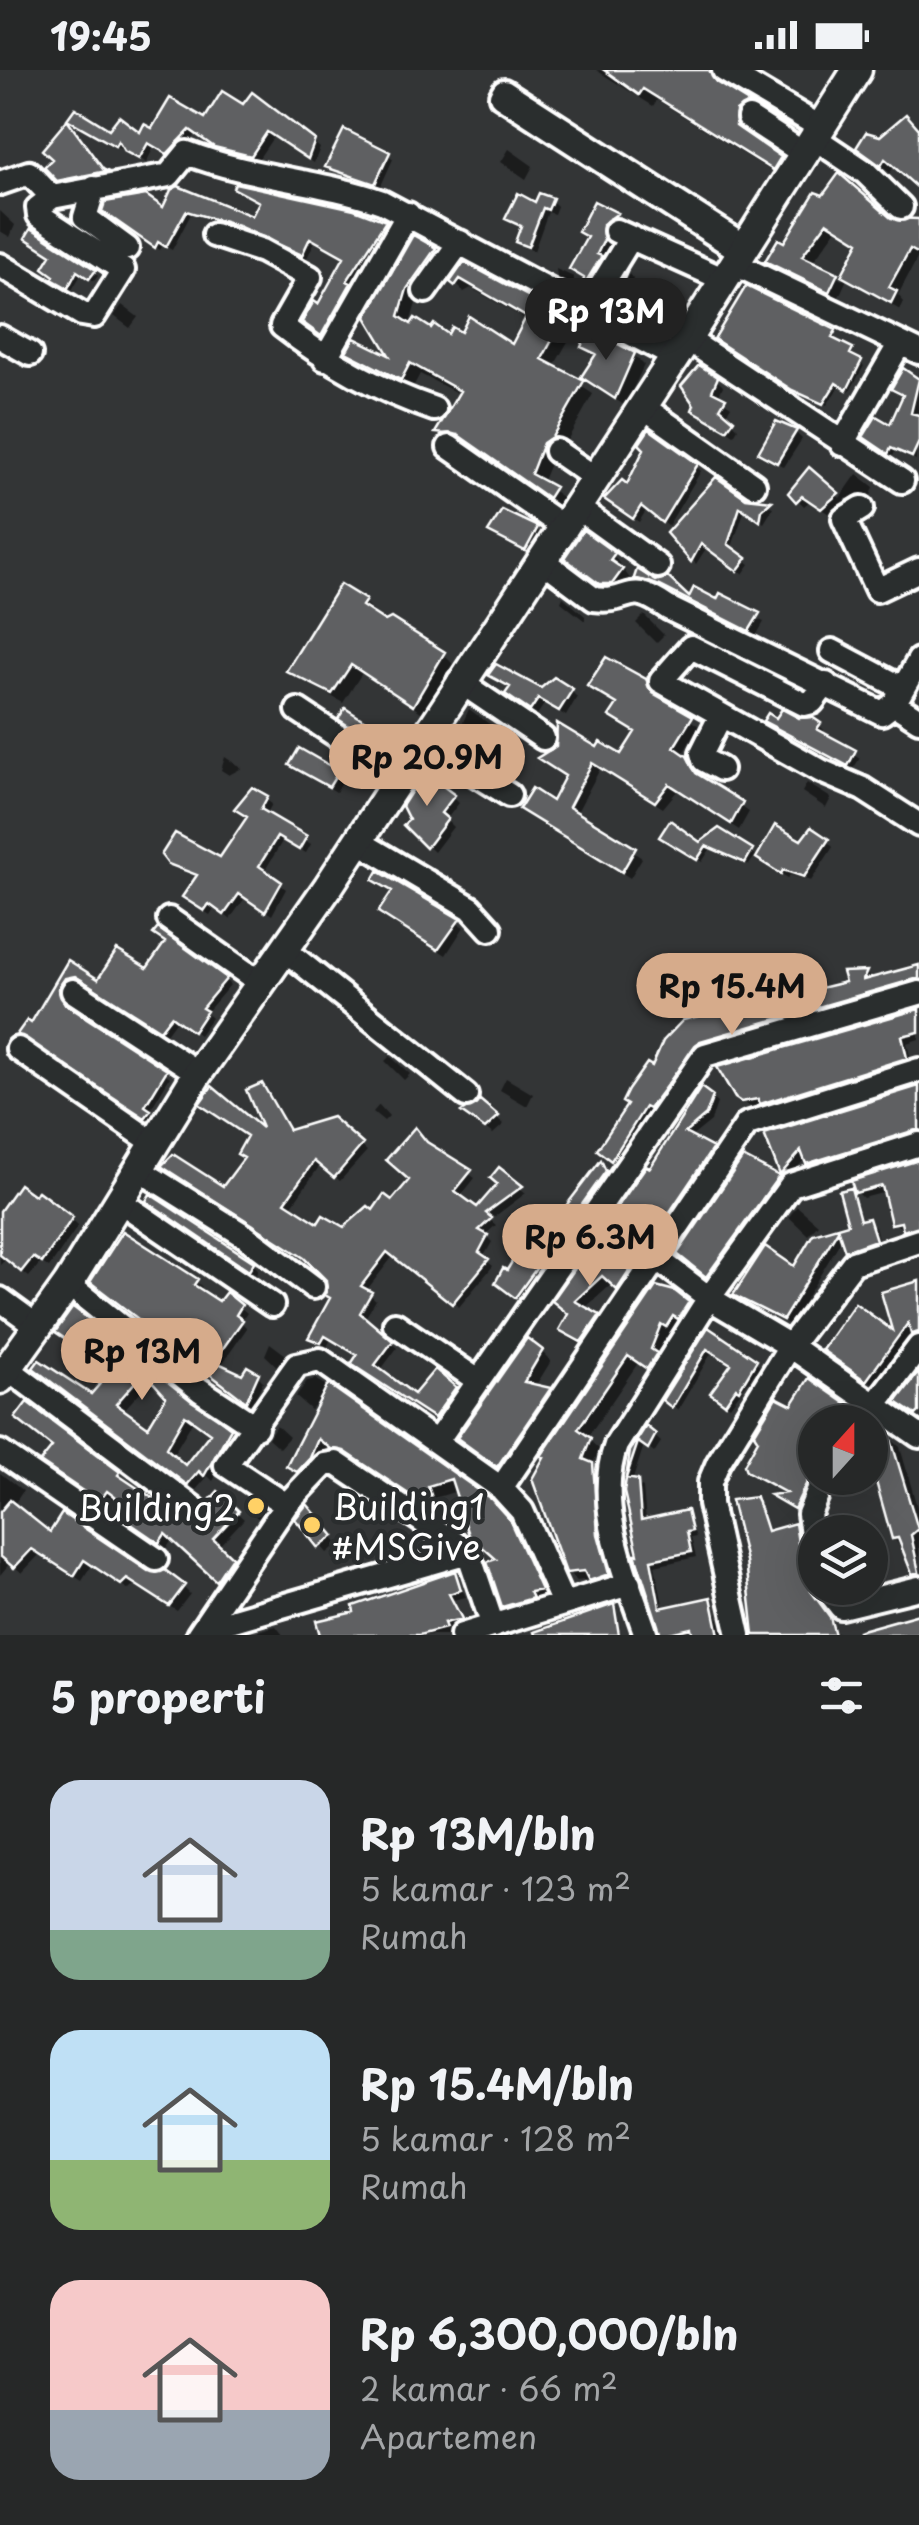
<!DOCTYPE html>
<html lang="id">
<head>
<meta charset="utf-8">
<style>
	body { margin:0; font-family:"Playpen Sans",sans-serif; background:#323434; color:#f1f3f6; height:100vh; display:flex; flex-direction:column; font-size:38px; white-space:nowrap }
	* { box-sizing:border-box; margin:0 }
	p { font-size:32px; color:#a4a6a8 }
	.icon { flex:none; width:55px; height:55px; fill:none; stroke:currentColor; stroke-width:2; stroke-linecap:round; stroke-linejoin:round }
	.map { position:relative; height:1565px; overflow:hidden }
	.side { display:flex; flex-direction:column; background:#262828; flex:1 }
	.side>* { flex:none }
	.needle { width:65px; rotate:21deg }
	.buttons { position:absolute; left:798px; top:1335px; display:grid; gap:20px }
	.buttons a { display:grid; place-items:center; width:90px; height:90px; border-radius:50%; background:#262828; box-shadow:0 10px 40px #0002,0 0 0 2px #424445; font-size:50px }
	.price { position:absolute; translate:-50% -85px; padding:0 22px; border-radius:35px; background:#d6ab8b; color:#111; font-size:32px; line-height:65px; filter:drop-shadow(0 2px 5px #0008) }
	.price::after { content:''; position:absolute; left:50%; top:60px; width:30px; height:22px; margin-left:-15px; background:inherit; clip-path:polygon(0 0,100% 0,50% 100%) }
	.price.selected { background:#222; color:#fff }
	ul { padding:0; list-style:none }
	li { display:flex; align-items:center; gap:30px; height:250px; padding:0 50px }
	li span { display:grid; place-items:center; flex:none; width:280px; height:200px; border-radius:30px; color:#555 }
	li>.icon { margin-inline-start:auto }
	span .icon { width:120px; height:120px; fill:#fffc; stroke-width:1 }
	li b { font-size:42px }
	h2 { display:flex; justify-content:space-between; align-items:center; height:120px; padding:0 50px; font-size:42px }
	.status { display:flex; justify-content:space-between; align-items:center; height:70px; padding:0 50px; background:#262828; direction:ltr }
	.status svg { height:28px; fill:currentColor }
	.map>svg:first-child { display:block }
</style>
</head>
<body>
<div class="status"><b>19:45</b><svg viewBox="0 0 49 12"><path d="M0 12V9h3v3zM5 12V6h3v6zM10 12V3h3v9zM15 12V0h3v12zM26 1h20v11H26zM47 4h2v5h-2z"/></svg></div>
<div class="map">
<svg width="919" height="1565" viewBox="0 0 919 1565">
	<rect width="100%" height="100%" fill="#333536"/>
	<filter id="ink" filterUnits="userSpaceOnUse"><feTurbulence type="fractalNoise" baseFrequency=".01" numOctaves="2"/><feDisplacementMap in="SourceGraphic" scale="20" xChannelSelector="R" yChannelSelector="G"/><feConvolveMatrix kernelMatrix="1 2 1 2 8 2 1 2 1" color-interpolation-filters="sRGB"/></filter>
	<g filter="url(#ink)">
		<!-- shadow -->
		<path fill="#0007" fill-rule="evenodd" d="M596 0H708L725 21 761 47 748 54V67L793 102 787 111 657 30 653 36Z
			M223 24 313 72 320 78 314 93 274 66 257 91 223 82 197 64 174 88 154 77 146 93 124 75 122 80 70 49 110 62 141 66 205 51Z
			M71 58 109 106 64 114 47 97Z
			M919 61V117L895 95 890 103 868 86 880 69Z
			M509 79 533 96 526 109 501 92Z
			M388 84 393 89 380 118 328 96Z
			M236 117 353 141 390 158 351 217 354 220 327 269 310 257 346 188 315 171 307 188 245 160 191 144 172 180 163 175 160 180 111 146 164 141 172 122 253 149 261 133Z
			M816 126 890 151 919 152V185L898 225 904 232 900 240 847 209 838 229 769 190 785 176ZM837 159 861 174 842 210 812 193Z
			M552 131 557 136 554 144 548 142 534 181 524 177 518 171 523 158 508 148Z
			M595 134 622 151 608 161 610 178 603 191 607 195 590 222 586 210 572 199 588 169 581 162Z
			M0 141 15 155 10 167 0 161Z
			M414 169 446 190 417 230 408 260 513 277 527 250 471 218 464 222 453 211 465 196 564 248 575 259 553 298 593 324 563 378 554 384 542 413 565 429 560 437 471 375 449 373 438 363 461 325 420 304 412 319 360 293 349 282 395 291 369 247Z
			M54 186 94 202 98 206 94 211 82 203 72 220 50 202Z
			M556 199 574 207V216L557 207Z
			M629 204 633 209 624 229 663 248 670 255 664 265 612 232Z
			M122 235 138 247 130 258 114 246Z
			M835 262V272L851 280 853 288 864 296 850 321 840 315 827 335 799 323Z
			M584 277 634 285 644 295 625 336 584 307 596 287Z
			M904 301 919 310 916 390 896 380 893 386 871 371 892 358 905 326 894 319Z
			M716 309 723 316 718 327 731 336 725 346 738 358 734 365 695 339Z
			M795 362 802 369 784 397 761 383Z
			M696 396 701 401 668 456 647 439 639 452 613 434 628 418Z
			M809 400 840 428 857 404 874 417 870 429 858 433 847 428 829 444 810 431 804 436 791 423Z
			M745 430 774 437 764 453 745 439 731 480 750 494 743 504 707 477 696 494 670 463Z
			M536 459 543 466 532 486 491 462Z
			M613 485 631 510 621 522 611 523 577 497Z
			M637 502 690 531 718 533 764 552 756 566 669 521 641 512 635 506Z
			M563 527 585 546V551L561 532Z
			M364 532 374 542 372 545 443 584 453 594 424 644 362 603 343 633 289 601Z
			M644 545 664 565 656 573 636 553Z
			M497 610 541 621H571L577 627 566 646 545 633 537 645 514 630 512 619Z
			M645 611 658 629 699 656 682 685 701 709 749 742 739 760 678 720 663 738 600 699 576 744 642 788 630 808 522 738 553 735 567 708 541 688 598 680 621 688 637 664 612 646 619 636 590 616Z
			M469 639 496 659 491 669 463 652Z
			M766 651 819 655 824 660 822 664 860 688 853 699Z
			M348 655 377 662 384 668 379 675Z
			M225 687 240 697 242 698 229 705 221 700Z
			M293 694 337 703 344 709 336 722Z
			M807 713 831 728 826 738 802 722Z
			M252 720 272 734 266 745 311 774 306 783 283 770 264 802 286 819 272 845 245 828 230 849 215 837 210 845 191 832 198 808 170 793 221 791 249 748Z
			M453 727 459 733 446 750 453 757 434 782 406 755Z
			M719 761 756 785 749 795 711 778 702 792 666 770 700 775Z
			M827 771 833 777 811 811 790 805 788 808 765 794 802 773Z
			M376 809 464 857 446 885 388 848 394 823Z
			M69 893 99 912 148 902 225 910 230 915 206 943 211 948 199 965 177 949 166 964 82 910 66 917 62 928 68 938 170 1007 149 1042 154 1046 151 1052 25 969Z
			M919 898V915L706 977 656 1043 652 1041 618 1095 607 1085 653 1000 745 936 751 942 810 914 817 922 848 914 845 904 866 903 872 910Z
			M919 941V969L907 973 912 994 769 1039 764 1034 750 1037 737 1026Z
			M390 986 410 1004 404 1010 385 991Z
			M506 1008 533 1024 527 1036 500 1020Z
			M262 1016 290 1063 331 1050 367 1081 340 1111 321 1094 290 1138 318 1156 344 1160 393 1133 412 1110 428 1075 475 1108 460 1127 477 1140 500 1115 499 1101 526 1123 490 1150 496 1155 485 1165 492 1172 483 1188 493 1196 459 1237 394 1185 366 1221 376 1230 364 1250 397 1278 380 1301 415 1327 435 1303 460 1325 441 1352 360 1299 359 1286 331 1269 327 1277 311 1268 332 1229 329 1209 223 1120 268 1066Z
			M919 1018V1066L814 1099 806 1088 787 1109 782 1104 768 1066Z
			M711 1028 717 1033 711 1051 690 1068 716 1085 659 1170 625 1144 651 1101Z
			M479 1034 504 1054 493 1064 471 1048Z
			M379 1035 389 1046 384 1051 373 1042Z
			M744 1090 783 1113 712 1210 686 1189Z
			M919 1092V1163L911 1165 893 1152 886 1122 863 1128 857 1122Z
			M601 1094 610 1107 521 1231 503 1218 508 1204 547 1166Z
			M850 1121 863 1152 875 1157 880 1176 853 1186 843 1167 790 1255 736 1224 795 1200 815 1166 851 1156Z
			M155 1136 253 1194 258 1199 256 1205Z
			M797 1136 818 1154 808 1165 789 1147Z
			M0 1145 71 1149 78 1156 49 1198 41 1192 29 1207 6 1189 0 1195Z
			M634 1193 643 1202 627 1227 613 1213 584 1239 607 1256 591 1280 571 1269 562 1260 571 1245 556 1231 604 1196Z
			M196 1211 202 1217 199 1221 220 1235 226 1225 247 1243 241 1252 247 1258 220 1297 243 1307 257 1305 263 1311 252 1336 99 1218Z
			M919 1214V1268L912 1262 874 1314 831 1286 897 1266Z
			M657 1219 696 1242 676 1264 670 1261 656 1306 638 1293 587 1368 599 1379 592 1396 601 1404 617 1513 600 1518 591 1509 577 1511 568 1502 534 1410Z
			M73 1241 237 1368 213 1411 208 1406 196 1420 43 1305 91 1328 114 1301ZM153 1308 169 1327 149 1361 122 1342ZM193 1351 212 1364 185 1398 172 1386Z
			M709 1261 760 1296 730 1336 717 1327 733 1295 712 1282 678 1340 666 1330Z
			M270 1273 294 1291 284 1303 265 1285Z
			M542 1282 551 1291 535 1317 549 1320 558 1329 509 1402 460 1368Z
			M316 1309 502 1444 520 1463 550 1531 516 1547 505 1536 500 1490 457 1421 438 1427 445 1449 358 1391 345 1389 329 1377 321 1399 300 1407 289 1396 321 1328 311 1340 296 1327 307 1311Z
			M847 1337 858 1352H815V1408L804 1446 775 1427 787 1426 749 1400 793 1338Z
			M276 1355 289 1367 279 1378 268 1368Z
			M647 1359 661 1372 654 1383 644 1375 632 1412 643 1418 646 1451 686 1443 696 1467 691 1468 696 1487 655 1496 664 1539 710 1530 726 1565 663 1564 628 1444V1401L632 1382Z
			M889 1367 900 1377 919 1444V1507L894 1468 870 1381V1374Z
			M51 1398 119 1404 186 1454 209 1451 218 1425 244 1449 218 1477 238 1496 224 1516 173 1468 167 1478 131 1453 130 1438 115 1426 107 1437Z
			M0 1403 23 1421 13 1436 50 1465 183 1517 190 1524 177 1541 135 1514 129 1520 92 1495 82 1511 40 1484 22 1503 10 1493 0 1505Z
			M247 1430 270 1447 265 1454 243 1436Z
			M756 1430 770 1463 795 1456 801 1462 806 1495 815 1505 817 1530 838 1565H756L750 1532 755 1531Z
			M314 1444 338 1474 327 1483 298 1449Z
			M454 1504 466 1527 453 1530 467 1556 453 1565H322L358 1544Z
			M276 1556 283 1565H259L258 1561Z"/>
		<!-- building -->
		<path fill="#5f6162" stroke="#fff" stroke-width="2.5" fill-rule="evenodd" d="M604 0H709L716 12 750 33 736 41V56L781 87 773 100 643 19 639 25Z
			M222 21 243 34 252 22 315 70 308 89 267 62 251 86 214 77 190 60 167 84 148 73 139 89 124 81 118 71 115 76 67 49 75 38 109 59 119 46 140 62 144 54 152 58 170 28 205 48Z
			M906 44 919 59V119L885 89 881 96 856 78 866 62 880 66Z
			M67 50 103 99 107 101 57 111 44 97 52 89 42 80Z
			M344 59 390 82 375 114 325 97Z
			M839 103 891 148 919 149V184L910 179 889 217 897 221 891 233 841 206 859 172 827 152 802 186 838 203 829 222 765 191 778 169 784 172 815 122 823 125Z
			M235 113 354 139 386 151 347 211 351 213 321 266 302 252 314 231 318 234 344 187 310 168 302 185 238 156 186 141 166 177 158 172 155 178 102 141 105 132 146 125 163 137 171 120 178 116 252 146 259 132 233 118Z
			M518 123 535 132 539 123 553 128 548 140 543 138 528 177 515 172 521 156 505 149Z
			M594 131 618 143 603 154 604 170 597 184 602 186 582 218 584 208 569 199 587 167 578 162Z
			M31 158 96 200 89 209 77 201 68 218 52 209 54 206 43 198 51 185 25 168Z
			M413 165 436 178 407 219 399 246 411 254 415 248 431 258 434 254 448 264 452 257 461 262 469 246 512 274 526 247 460 209 455 216 450 212 464 192 565 246 542 289 584 311 552 367 543 373 531 404 555 417 548 428 458 365 435 363 460 321 410 293 401 310 346 282 354 268 389 285 366 247Z
			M628 200 618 223 665 246 657 261 609 232Z
			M746 216 836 260 832 268 853 278 850 284 862 290 847 320 836 313 823 334 792 320 714 269Z
			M589 259 635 283 615 329 581 307 596 284 581 277Z
			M699 295 718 307 712 321 726 328 720 338 734 350 727 360 692 340 694 335 681 316Z
			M903 298 919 309 911 343 919 345V372L912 387 891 378 888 384 863 367 876 346 890 354 903 325 891 319Z
			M776 351 797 360 777 393 758 383Z
			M649 359 698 394 662 453 641 436 633 449 604 429 622 410 627 414 644 379 639 374Z
			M809 397 839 423 821 439 802 426 796 432 788 423Z
			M716 407 746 428 772 431 762 440 760 451 740 437 728 474 747 488 737 501 701 474 691 492 666 463Z
			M502 440 538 457 525 481 488 462Z
			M583 460 615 483 610 490 623 499 612 514H599L564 488Z
			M637 499 656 511 668 507 689 527 694 517 717 529 720 523 760 543 749 561 660 516 634 508Z
			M340 514 366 530 362 536 385 551 391 548 445 582 413 636 351 595 332 624 286 601Z
			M606 587 646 609 653 623 693 646 674 677 687 686 696 703 743 732 731 754 669 714 655 732 592 693 569 737 636 778 622 802 519 739 532 718 552 731 565 706 537 688 556 676 557 653 597 677 600 672 621 684 635 662 609 646 617 634 587 616Z
			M496 594 541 618 554 607 573 619 559 641 538 629 530 641 505 624 510 617 488 605Z
			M345 638 379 660 371 671 338 649Z
			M782 639 799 648 812 647 821 653 817 659 856 680 848 696 763 651 768 643 776 648Z
			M299 678 339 701 329 717 289 695Z
			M424 702 455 725 441 743 448 749 426 778 403 755 409 750 402 736Z
			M252 717 268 726 261 739 307 766 299 780 277 767 259 796 282 812 265 842 239 824 224 845 209 834 204 841 182 827 197 805 168 794 161 785 175 763 220 787 247 747 234 739Z
			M670 750 700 772 719 758 753 779 745 793 706 776 697 790 659 767Z
			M775 755 801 770 811 757 829 769 804 807 783 800 781 804 756 788Z
			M378 801 460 849 438 880 378 842 392 821 373 810Z
			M158 858 227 908 202 938 207 941 193 962 171 946 160 960 75 906 65 908 58 919 65 934 167 1000 145 1036 151 1040 145 1048 17 964 27 950 31 953 68 890 98 909 117 880 147 898 165 872 153 864Z
			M919 895V908L700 971 649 1039 645 1037 611 1091 597 1080 627 1035 622 1032 628 1020 647 993 652 996 663 971 683 950 746 934 748 940 786 926 784 917 810 911 812 920 845 912 842 902 867 901 863 910Z
			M919 939V962L902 966 907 988 760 1034 758 1029 741 1032 735 1028 717 997Z
			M262 1013 289 1060 332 1047 363 1074 334 1108 314 1091 285 1132 318 1153 323 1145 344 1157 368 1136 373 1140 384 1124 392 1130 409 1110 386 1090 415 1057 427 1072 472 1100 455 1121 477 1137 497 1114 490 1108 499 1097 523 1116 486 1143 492 1148 479 1160 488 1165 479 1182 489 1189 452 1234 387 1182 361 1216 372 1222 360 1243 393 1271 375 1295 414 1324 435 1299 456 1317 434 1348 351 1294 357 1285 325 1266 321 1273 308 1268 330 1228 325 1225 326 1210 304 1188 161 1096 173 1084 223 1116 244 1088 237 1084 247 1066 199 1034 212 1016 262 1058 246 1020Z
			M919 1016V1059L806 1094 801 1081 780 1105 764 1064Z
			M701 1017 713 1026 706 1045 685 1063 713 1078 653 1167 616 1139 646 1096 650 1098Z
			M480 1030 499 1046 485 1059 461 1042Z
			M743 1087 779 1106 706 1207 677 1184Z
			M601 1090 606 1101 515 1228 495 1213 503 1198 507 1200 526 1169 541 1158 546 1162Z
			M919 1090V1156L903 1161 901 1152 891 1154 882 1116 855 1123 851 1111Z
			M19 1114 34 1125 38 1121 73 1147 42 1193 33 1187 21 1202 0 1185V1141Z
			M851 1118 860 1150 869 1148 876 1170 845 1181 838 1160 783 1250 733 1225 765 1176 794 1196 813 1164 848 1154 839 1121Z
			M150 1124 254 1192 249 1201 146 1131Z
			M123 1161 198 1209 194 1215 219 1231 226 1222 242 1235 236 1245 243 1250 214 1291 242 1304 247 1296 259 1303 246 1332 90 1212Z
			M614 1175 636 1191 617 1220 602 1206 575 1231 600 1245 581 1272 559 1260 568 1244 552 1231 586 1183 603 1193Z
			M919 1211V1262L911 1264 908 1253 866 1311 822 1280 855 1233 892 1260 881 1222Z
			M656 1216 675 1221 689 1232 678 1249 673 1246 666 1257 661 1254 651 1279 657 1283 647 1299 628 1286 578 1359 591 1368 583 1389 593 1393 598 1464 609 1504 589 1511 584 1501 566 1503 532 1409 544 1387 541 1386Z
			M73 1237 231 1358 204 1406 199 1401 187 1415 33 1298 39 1290 91 1324 112 1300 55 1262ZM144 1302 166 1327 148 1357 116 1334ZM185 1345 210 1363 185 1395 166 1378Z
			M708 1257 757 1290 739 1320 736 1318 725 1334 710 1323 731 1294 707 1279 672 1338 662 1330Z
			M527 1268 543 1280 524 1312 551 1318 497 1397 457 1368Z
			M919 1302V1342L916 1345 896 1332Z
			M809 1308 848 1335 846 1339 851 1342 847 1352H815V1396L794 1439 770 1425 786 1423 746 1401 744 1395 758 1370 754 1364 776 1327 792 1335Z
			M328 1314 491 1429 509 1449 541 1520 530 1522 533 1528 502 1537 487 1492 496 1489 469 1465 451 1409 428 1416 437 1443 344 1381 331 1379 318 1369 310 1388 297 1402 286 1396Z
			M27 1332 120 1402 118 1405 187 1451 206 1449 208 1432 218 1421 239 1441 213 1469 232 1487 216 1511 165 1464 159 1473 121 1447 128 1437 107 1421 99 1432 40 1392 52 1377 15 1348Z
			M646 1356 656 1364 648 1379 638 1372 626 1408 638 1410 641 1450 687 1440 692 1461 687 1462 691 1482 651 1490 660 1538 711 1527 719 1565H693L691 1558 661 1565 635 1484H638L624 1422 630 1381Z
			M889 1363 918 1459 911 1465 919 1502 912 1504 898 1468 892 1469 870 1390V1371Z
			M756 1427 767 1461 795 1453 800 1486 810 1497 811 1521 830 1547 835 1565H754L746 1491 731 1430Z
			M10 1430 50 1462 62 1443 148 1501 165 1500 185 1515 169 1536 127 1509 121 1515 84 1490 74 1506 32 1479 14 1498 0 1486V1442Z
			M307 1434 334 1466 318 1478 295 1449Z
			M455 1501 461 1520 449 1524 462 1549 444 1553 446 1558 419 1565H320L316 1551 354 1542 353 1536Z
			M614 1534 619 1565H535L534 1562Z
			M919 1544V1565H859L858 1561Z"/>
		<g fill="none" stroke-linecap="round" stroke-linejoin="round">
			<!-- minor casing -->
			<g stroke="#fff" stroke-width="30">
				<path id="minor" d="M724 0 820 57
					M749 48 803 83
					M813 67 865 102 901 137
					M0 113 29 103 52 127
					M94 118 85 147 127 178
					M616 161 725 210
					M214 165 262 181 310 207 282 256C329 293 378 320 434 339
					M742 182 501 26 504 21 746 177
					M735 194 919 282
					M0 195 82 244 94 246 123 200 39 145 38 138 52 127 169 105 187 83C251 108 318 110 382 132L675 287
					M425 221 460 172
					M587 239 630 169
					M0 267 30 284
					M687 269 902 411
					M325 289 408 144
					M642 336 754 415
					M842 374 900 273
					M449 377 562 456
					M556 381 594 407
					M575 436 658 496
					M862 438 844 449 877 520 919 500
					M542 490 594 529C634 534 625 508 668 538L882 643 894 634 919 590
					M832 581 902 618
					M459 611 543 668
					M826 614 812 632 804 634 691 577 661 611 821 701 863 719 919 755
					M894 634 919 650
					M298 640 399 707
					M720 647 702 683 704 690 721 699
					M422 671 509 725
					M358 771 471 838 490 859
					M169 849 262 914
					M285 880 466 1025
					M73 921 198 1003
					M18 979 154 1073
					M138 1099 245 1166 313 1217
					M118 1130 272 1235
					M597 1143 709 1228 790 1276 919 1366
					M68 1214 200 1320 256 1357
					M0 1229 37 1256
					M395 1254 477 1310
					M7 1298 195 1439
					M862 1352 919 1277
					M437 1371 705 985 919 923
					M0 1382 156 1489
					M501 1418 747 1054 919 1000
					M286 1435 226 1395 297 1295 320 1290 501 1418 522 1441 562 1531
					M815 1483 809 1444 824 1408
					M826 1518 841 1537 919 1518
					M203 1559 468 1482
					M198 1565 286 1435 324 1395 336 1393 468 1482 493 1556
					M462 1565 629 1514
					M646 1565C626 1505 594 1436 616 1375L709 1228 791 1115 919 1074
					M739 1565 710 1434V1412L718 1393 790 1276 853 1193 919 1171"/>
			</g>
			<!-- major casing -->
			<g stroke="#fff" stroke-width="35">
				<path id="major" d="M0 1309 68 1214 198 1003 328 817 687 269 857 0"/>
			</g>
			<!-- minor -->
			<use href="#minor" stroke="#2a2d2e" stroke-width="22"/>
			<!-- major -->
			<use href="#major" stroke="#2a2d2e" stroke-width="28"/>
		</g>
	</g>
	<!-- markers -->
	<g fill="#ffd166" stroke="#2a2d2e" stroke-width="4">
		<circle cx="256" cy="1436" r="10"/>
		<circle cx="312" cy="1455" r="10"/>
	</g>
	<g text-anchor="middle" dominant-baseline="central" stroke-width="9" stroke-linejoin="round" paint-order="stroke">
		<!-- poi labels -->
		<g font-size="35" fill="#fff" stroke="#2a2d2e" text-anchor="start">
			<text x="332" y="1435">Building1<tspan x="332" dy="40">#MSGive</tspan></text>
			<text x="236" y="1436" text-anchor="end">Building2</text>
		</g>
	</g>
</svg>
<div class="buttons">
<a><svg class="needle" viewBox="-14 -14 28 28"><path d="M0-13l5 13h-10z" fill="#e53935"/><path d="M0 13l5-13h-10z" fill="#a4a6a8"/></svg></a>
<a><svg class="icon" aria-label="layers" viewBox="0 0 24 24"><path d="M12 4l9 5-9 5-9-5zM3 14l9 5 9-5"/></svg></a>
</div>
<b class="price selected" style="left:606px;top:293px">Rp 13M</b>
<b class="price" style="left:427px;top:739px">Rp 20.9M</b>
<b class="price" style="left:732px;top:968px">Rp 15.4M</b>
<b class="price" style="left:590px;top:1219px">Rp 6.3M</b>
<b class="price" style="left:142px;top:1333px">Rp 13M</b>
</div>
<section class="side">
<h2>5 properti<svg class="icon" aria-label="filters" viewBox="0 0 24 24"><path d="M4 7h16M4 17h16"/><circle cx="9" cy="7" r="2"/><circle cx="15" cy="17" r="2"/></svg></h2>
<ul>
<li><span style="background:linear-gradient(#c9d6e8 75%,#7fa58c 0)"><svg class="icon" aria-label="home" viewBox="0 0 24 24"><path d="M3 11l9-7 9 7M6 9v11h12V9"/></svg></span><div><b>Rp 13M/bln</b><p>5 kamar · 123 m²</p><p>Rumah</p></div></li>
<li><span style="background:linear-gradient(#bfe0f5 65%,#8fb573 0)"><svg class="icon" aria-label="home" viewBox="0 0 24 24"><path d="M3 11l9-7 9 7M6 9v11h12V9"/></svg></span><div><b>Rp 15.4M/bln</b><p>5 kamar · 128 m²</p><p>Rumah</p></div></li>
<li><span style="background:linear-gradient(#f6c9c9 65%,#9aa5b1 0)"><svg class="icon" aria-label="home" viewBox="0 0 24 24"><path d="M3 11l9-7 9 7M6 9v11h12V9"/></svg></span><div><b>Rp 6,300,000/bln</b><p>2 kamar · 66 m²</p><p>Apartemen</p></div></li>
</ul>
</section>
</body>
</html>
